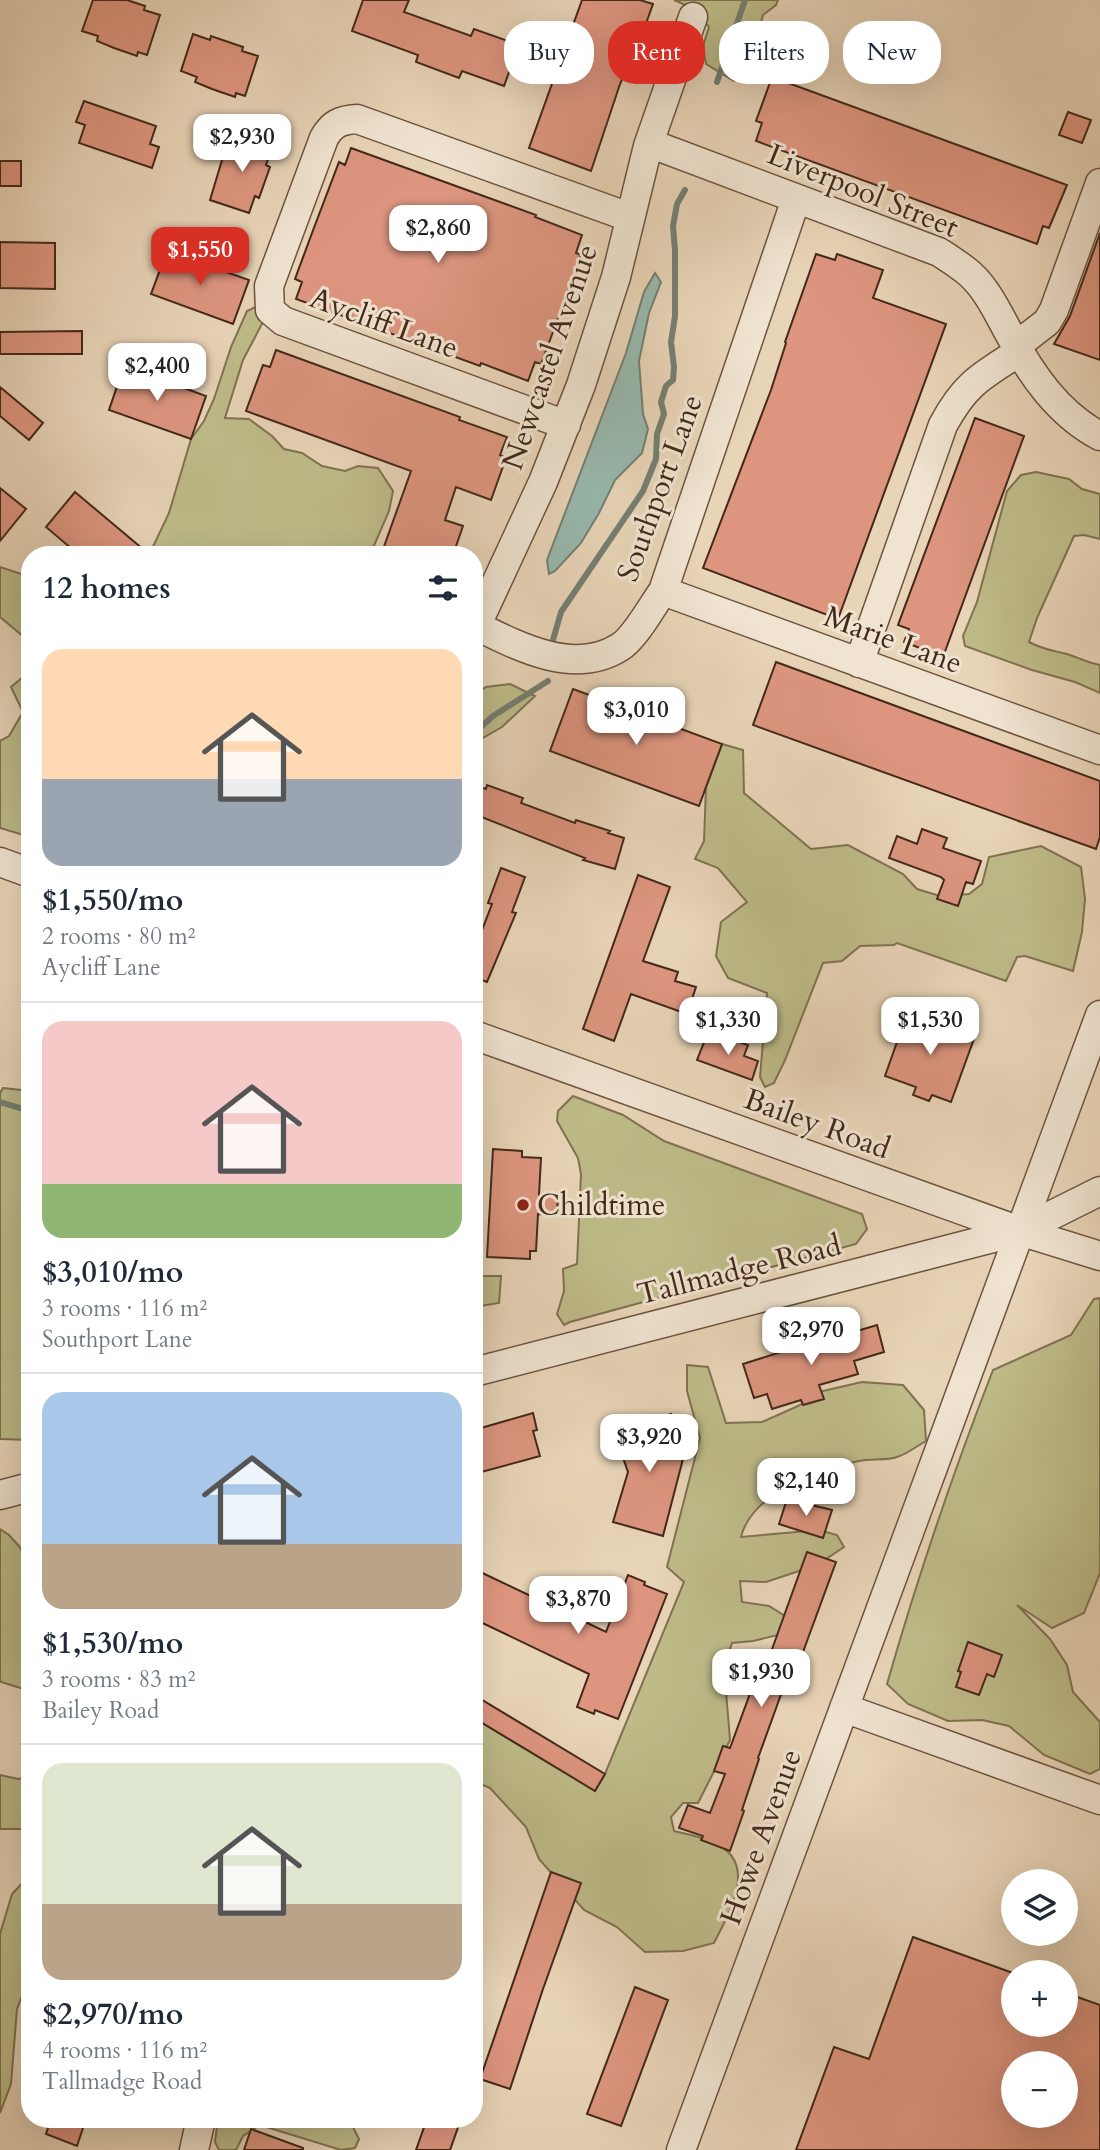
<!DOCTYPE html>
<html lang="en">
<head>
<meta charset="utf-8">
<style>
	body { margin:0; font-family:Cardo,serif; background:#f6f6f7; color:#1f2937; height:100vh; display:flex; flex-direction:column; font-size:26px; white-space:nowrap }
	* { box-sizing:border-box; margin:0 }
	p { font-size:23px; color:#747a83 }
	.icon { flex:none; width:38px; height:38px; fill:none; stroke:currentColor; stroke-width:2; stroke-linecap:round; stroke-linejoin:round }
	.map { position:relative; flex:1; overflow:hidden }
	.details { position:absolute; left:21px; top:546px; width:462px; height:1582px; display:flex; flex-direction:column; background:#fff; border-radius:28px; box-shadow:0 7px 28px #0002 }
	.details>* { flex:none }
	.guide { position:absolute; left:504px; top:21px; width:490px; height:63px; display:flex; gap:14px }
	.fabs { position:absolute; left:1001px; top:1869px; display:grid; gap:14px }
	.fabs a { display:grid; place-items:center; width:77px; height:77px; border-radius:50%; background:#fff; box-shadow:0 7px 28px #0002; font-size:35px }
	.price { position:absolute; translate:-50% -60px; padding:0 16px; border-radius:14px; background:#fff; color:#222; font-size:23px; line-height:46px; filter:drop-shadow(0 2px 4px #0008) }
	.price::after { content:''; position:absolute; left:50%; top:42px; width:21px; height:16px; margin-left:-10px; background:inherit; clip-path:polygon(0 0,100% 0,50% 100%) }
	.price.selected { background:#d93025; color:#fff }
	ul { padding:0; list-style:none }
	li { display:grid; align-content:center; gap:14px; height:371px; padding:0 21px }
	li+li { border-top:2px solid #e0e1e3 }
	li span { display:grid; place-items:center; height:217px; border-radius:21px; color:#555 }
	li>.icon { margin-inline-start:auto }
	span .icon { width:126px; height:126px; fill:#fffc; stroke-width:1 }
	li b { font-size:30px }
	h2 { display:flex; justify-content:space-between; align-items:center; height:84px; padding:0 21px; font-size:30px }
	.chip { padding:0 24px; border-radius:28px; background:#fff; box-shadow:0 7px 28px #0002; font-size:24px; line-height:63px }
	.chip.selected { background:#d93025; color:#fff }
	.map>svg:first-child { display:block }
</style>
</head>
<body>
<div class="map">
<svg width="1100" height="2150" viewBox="0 0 1100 2150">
	<rect width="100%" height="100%" fill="#e8d4b7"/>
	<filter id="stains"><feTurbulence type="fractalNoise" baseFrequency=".00286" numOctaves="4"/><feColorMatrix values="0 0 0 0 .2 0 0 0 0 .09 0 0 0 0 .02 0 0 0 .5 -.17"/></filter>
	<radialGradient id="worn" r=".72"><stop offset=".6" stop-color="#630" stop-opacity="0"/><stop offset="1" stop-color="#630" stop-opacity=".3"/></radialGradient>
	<!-- green -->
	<path fill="#bebb89" stroke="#807251" stroke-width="2" d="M674 0H778L776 5 763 15 748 68 734 81 706 64 703 46 709 27C699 14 689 5 674 0Z
		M258 306 264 320 243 360 225 418 249 419 272 436 284 449 302 453 322 466 345 471 358 466 378 468 393 491 389 511 370 555H149L169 513 191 439 204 421 214 399 231 347 247 311Z
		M1036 472 1069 479 1082 489 1100 494V539L1084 535 1074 536 1037 618 1029 642C1044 650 1052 650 1067 654 1080 658 1085 662 1100 665V693L1075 682 1032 670 965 646 963 636 977 602 1007 491 1021 475Z
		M0 567 30 577V642L0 617Z
		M30 671V837L0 828V741L9 736 23 712 11 687Z
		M510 684 535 696 502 727 474 743V695L486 687Z
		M722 744 743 750 744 793 811 849 848 845 903 874 917 889 940 896 969 894 982 884 989 857 1041 846 1081 867 1085 899 1082 932 1073 971 1025 956 1017 957 1006 981 897 943 894 945 860 946 842 961 823 963 785 1060 774 1083 765 1087 760 1077 767 993 728 978 716 956 721 922 747 902 718 868 695 859 704 841 706 787Z
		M3 1088 30 1091V1440L0 1439V1093Z
		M573 1096 623 1115 664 1141 862 1214 867 1229 856 1244 570 1322 564 1325 557 1314 564 1291 563 1269 577 1264 581 1174 578 1158 557 1121 558 1111Z
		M474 1276H501L499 1303 474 1307Z
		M1100 1298V1573L1084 1613 1052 1628 1017 1605 1050 1639 1067 1665 1073 1692 1100 1722V1769L1090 1774 1044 1755 1009 1726 982 1720 948 1721 908 1704 887 1684C918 1576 952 1475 993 1370L1071 1335 1094 1299Z
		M687 1365 708 1367 726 1423 762 1422 798 1406 823 1391 862 1382 903 1385 924 1410 926 1441C917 1446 907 1454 897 1457 886 1461 871 1458 859 1461 818 1469 752 1493 741 1537L819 1530 837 1535 844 1547 817 1565 766 1582 740 1581 742 1602 769 1606 785 1616 778 1635 753 1641 732 1643 724 1667 730 1740 698 1803H683L671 1817 674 1831C686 1834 699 1836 710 1841 761 1860 730 1911 714 1943L683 1951 645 1952 617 1927 584 1910 539 1859 526 1827 490 1788 474 1781V1718L595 1790 605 1774 684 1582 667 1567 700 1438 687 1391Z
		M0 1529 9 1535 20 1547 30 1573V1691L1 1682 0 1679Z
		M0 1775 18 1779 30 1776V1829H0Z
		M30 1875V1974L17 2009 11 2084 0 2113V1934L12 1894Z
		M218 2119H349L359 2139 355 2148 341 2150 260 2125 243 2136 236 2150H219L215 2142Z"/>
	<!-- water -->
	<path fill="#97b8ad" stroke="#757f72" stroke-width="2" d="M655 273 661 282 649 313 639 361 643 414 648 429 642 453 615 480 599 513 581 543 555 571 549 574 547 560 626 353 644 292Z"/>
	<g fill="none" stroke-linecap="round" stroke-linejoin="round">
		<!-- stream -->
		<path stroke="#757f72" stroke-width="6" d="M717 82 745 0
			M553 640 561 612 643 491 656 459 657 434 664 414 661 402 666 386 673 380 674 367 671 342 675 316V250L673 226 677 204 685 190
			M474 733 493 716 548 681
			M0 1102 30 1111"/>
	</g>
	<!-- building -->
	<path fill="#dd957f" stroke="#432919" stroke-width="2" fill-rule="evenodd" d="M93 0H127L145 6 144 10 160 15 147 55 138 52 137 56 114 48 97 41 98 36 82 31Z
		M363 0H409L404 12 471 36 474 29 519 45 504 86 462 71 459 78 416 62 418 55 352 31Z
		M582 0H640L653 4 639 43H636L619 87 591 171 529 148Z
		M193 34 210 40 211 36 243 47 242 51 258 56 245 96 236 93 235 97 212 89 195 82 197 77 181 71Z
		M772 77 1067 185 1049 228 1043 226 1037 244 756 141 762 123 756 121Z
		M84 101 156 126 150 144 159 147 152 168 79 143 85 125 76 122Z
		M1068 112 1091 120 1082 143 1059 135Z
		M236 135 272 148 266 165 270 167 259 198 255 196 249 213 210 200 225 150 230 152Z
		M351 148 536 215 535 217 582 235 576 253 581 255 566 297 541 364 535 362 528 381 481 363 480 366 296 299 302 282 295 279 312 233 339 162 345 165Z
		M0 161H21V186H0Z
		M1100 233V360L1054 344 1070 316Z
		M0 242 55 243V289L0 288Z
		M167 251 249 280 233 324 151 294Z
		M816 254 835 260 837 254 883 270 873 298 946 324 838 619 703 568 771 390 786 343 785 342Z
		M82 331V354H0V332Z
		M276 350 460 417 459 420 507 437 500 455 506 458 491 500 456 487 445 520 463 526 453 555H381L411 471 246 411 263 365 270 367Z
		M124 366 206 396 191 439 109 410Z
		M0 387 43 423 29 440 0 416Z
		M975 418 1024 436 943 657 904 642 909 629 898 625Z
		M0 488 26 509 0 541Z
		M75 492 150 555H79L46 527Z
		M776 662 1100 781V837L1096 849 753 725Z
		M573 689 722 744 699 806 550 751Z
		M474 785 486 789 487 785 523 798 521 803 575 823 576 820 610 831 608 833 624 838 615 869 583 860 585 858 474 814Z
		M922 829 947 838 943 848 981 861 973 884 966 882 958 906 937 899 944 880 941 877 889 858 897 836 917 844Z
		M501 868 525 877 512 912 516 913 487 982 474 977V937L479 938 492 904 488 903Z
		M638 875 670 887 643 961 678 972 675 981 696 987 687 1014 631 994 614 1041 583 1029Z
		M908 1011 975 1036 951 1102 932 1095 929 1101 913 1095 916 1087 885 1076Z
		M707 1035 723 1041 724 1037 748 1045 744 1056 758 1061 752 1080 697 1060Z
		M493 1149 522 1151V1157L541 1158 539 1195 558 1196 557 1215 538 1214 536 1251H530V1259L487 1257Z
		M877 1325 884 1352 854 1361 858 1374 819 1385 824 1399 803 1405 801 1400 772 1409 767 1394 754 1398 743 1364 806 1344 807 1346Z
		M533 1413 537 1430 533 1431 540 1456 474 1474V1430Z
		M671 1414 684 1455 663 1536 613 1522 628 1472 614 1432Z
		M787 1499 832 1510 823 1538 779 1524Z
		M807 1552 836 1562 803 1652 798 1650 779 1700 758 1758 759 1759 742 1810 744 1811 730 1851 701 1840 703 1836 679 1828 688 1805 710 1813 725 1774 714 1771 723 1746 730 1748 766 1650 771 1652Z
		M474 1569 606 1632 628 1575 645 1582 644 1585 667 1594 618 1719 595 1710 594 1714 577 1707 589 1674 474 1619Z
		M968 1642 1002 1655 994 1677 987 1674 979 1695 956 1687 961 1672 958 1671Z
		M474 1695 605 1774 595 1791 474 1718Z
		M551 1872 581 1883 543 1989 510 2089 480 2079Z
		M913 1937 1013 1973V2025H1066V1993L1100 2005V2150H796L834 2047 869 2059ZM1013 2063H1066V2116H1013Z
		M635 1987 668 2000 621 2126 587 2114Z
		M51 2119H86L77 2146 46 2134Z
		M427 2119H461L450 2150H416Z
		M251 2129 303 2148V2150H244Z"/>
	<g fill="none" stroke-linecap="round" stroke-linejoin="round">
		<!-- minor casing -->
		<g stroke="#6c5440" stroke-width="31">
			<path id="minor" d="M649 143 939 252C950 259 961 266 970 274 987 289 998 313 1009 333 1031 374 1058 414 1100 436
				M1016 346 1047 322 1054 310 1100 183
				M566 425 283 321 270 310 269 286 324 138C332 124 340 120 357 119L629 217
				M663 591 1100 750
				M477 626C519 647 575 676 620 647 635 638 652 606 663 591L796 199
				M474 631 543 482 581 385 616 277 648 146 693 17
				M859 663 943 425C965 384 981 376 1019 352
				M0 862 30 873
				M474 1035 1020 1231 1100 1256
				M474 1372 1020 1231 1100 1191
				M0 1495 30 1487
				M844 1708 1100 1800
				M194 2150 201 2119
				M681 2150 1100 1015"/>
		</g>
		<!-- minor -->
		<use href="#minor" stroke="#f0e3d0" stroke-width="28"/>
	</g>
	<!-- markers -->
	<circle fill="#8f2418" stroke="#f0e3d0" stroke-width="2.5" cx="523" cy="1205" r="7"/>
	<g text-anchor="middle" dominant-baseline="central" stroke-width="6" stroke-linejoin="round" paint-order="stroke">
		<!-- street labels -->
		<g font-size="30" fill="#432919" stroke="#f0e3d0">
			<text transform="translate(863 191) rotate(22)">Liverpool Street</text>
			<text transform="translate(384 323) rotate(20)">Aycliff Lane</text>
			<text transform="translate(550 357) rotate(-71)">Newcastel Avenue</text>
			<text transform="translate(660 488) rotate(-70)">Southport Lane</text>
			<text transform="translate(893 640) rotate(20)">Marie Lane</text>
			<text transform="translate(817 1124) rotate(20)">Bailey Road</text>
			<text transform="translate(739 1270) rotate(-14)">Tallmadge Road</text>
			<text transform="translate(761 1837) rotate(-70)">Howe Avenue</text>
		</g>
		<!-- poi labels -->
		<g font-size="30" fill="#432919" stroke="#f0e3d0" text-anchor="start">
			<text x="537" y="1205">Childtime</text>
		</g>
	</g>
	<rect width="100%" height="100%" filter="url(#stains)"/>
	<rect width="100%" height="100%" fill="url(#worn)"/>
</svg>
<div class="fabs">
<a><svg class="icon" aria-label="layers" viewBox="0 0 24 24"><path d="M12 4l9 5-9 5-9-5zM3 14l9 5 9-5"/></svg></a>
<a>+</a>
<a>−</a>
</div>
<b class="price" style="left:242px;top:174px">$2,930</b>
<b class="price" style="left:438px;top:265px">$2,860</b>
<b class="price selected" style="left:200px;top:287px">$1,550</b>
<b class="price" style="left:157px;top:403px">$2,400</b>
<b class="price" style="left:636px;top:747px">$3,010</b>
<b class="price" style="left:728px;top:1057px">$1,330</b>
<b class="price" style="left:930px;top:1057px">$1,530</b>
<b class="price" style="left:811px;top:1367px">$2,970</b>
<b class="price" style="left:649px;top:1474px">$3,920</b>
<b class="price" style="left:806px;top:1518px">$2,140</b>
<b class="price" style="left:578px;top:1636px">$3,870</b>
<b class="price" style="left:761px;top:1709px">$1,930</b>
<div class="guide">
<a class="chip">Buy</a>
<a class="chip selected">Rent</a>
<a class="chip">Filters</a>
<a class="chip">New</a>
</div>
<section class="details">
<h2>12 homes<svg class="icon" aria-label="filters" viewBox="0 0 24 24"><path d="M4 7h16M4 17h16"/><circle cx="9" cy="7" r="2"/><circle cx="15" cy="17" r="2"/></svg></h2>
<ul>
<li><span style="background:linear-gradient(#ffd9b3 60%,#9aa5b1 0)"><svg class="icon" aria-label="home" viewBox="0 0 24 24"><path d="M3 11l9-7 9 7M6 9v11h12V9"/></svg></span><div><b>$1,550/mo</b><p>2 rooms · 80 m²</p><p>Aycliff Lane</p></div></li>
<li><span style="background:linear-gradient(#f6c9c9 75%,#8fb573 0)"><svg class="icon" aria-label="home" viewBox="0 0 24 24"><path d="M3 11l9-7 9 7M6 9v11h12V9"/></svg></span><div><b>$3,010/mo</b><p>3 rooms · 116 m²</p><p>Southport Lane</p></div></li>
<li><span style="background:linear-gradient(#a9c7e8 70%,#b9a48a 0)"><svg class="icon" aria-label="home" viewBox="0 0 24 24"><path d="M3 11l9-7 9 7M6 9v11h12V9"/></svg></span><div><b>$1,530/mo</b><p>3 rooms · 83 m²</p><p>Bailey Road</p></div></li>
<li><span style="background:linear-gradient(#dfe7d0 65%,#b9a48a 0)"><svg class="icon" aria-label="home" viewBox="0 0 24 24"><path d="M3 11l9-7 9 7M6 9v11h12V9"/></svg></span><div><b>$2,970/mo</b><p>4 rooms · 116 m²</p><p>Tallmadge Road</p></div></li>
</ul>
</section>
</div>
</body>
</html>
